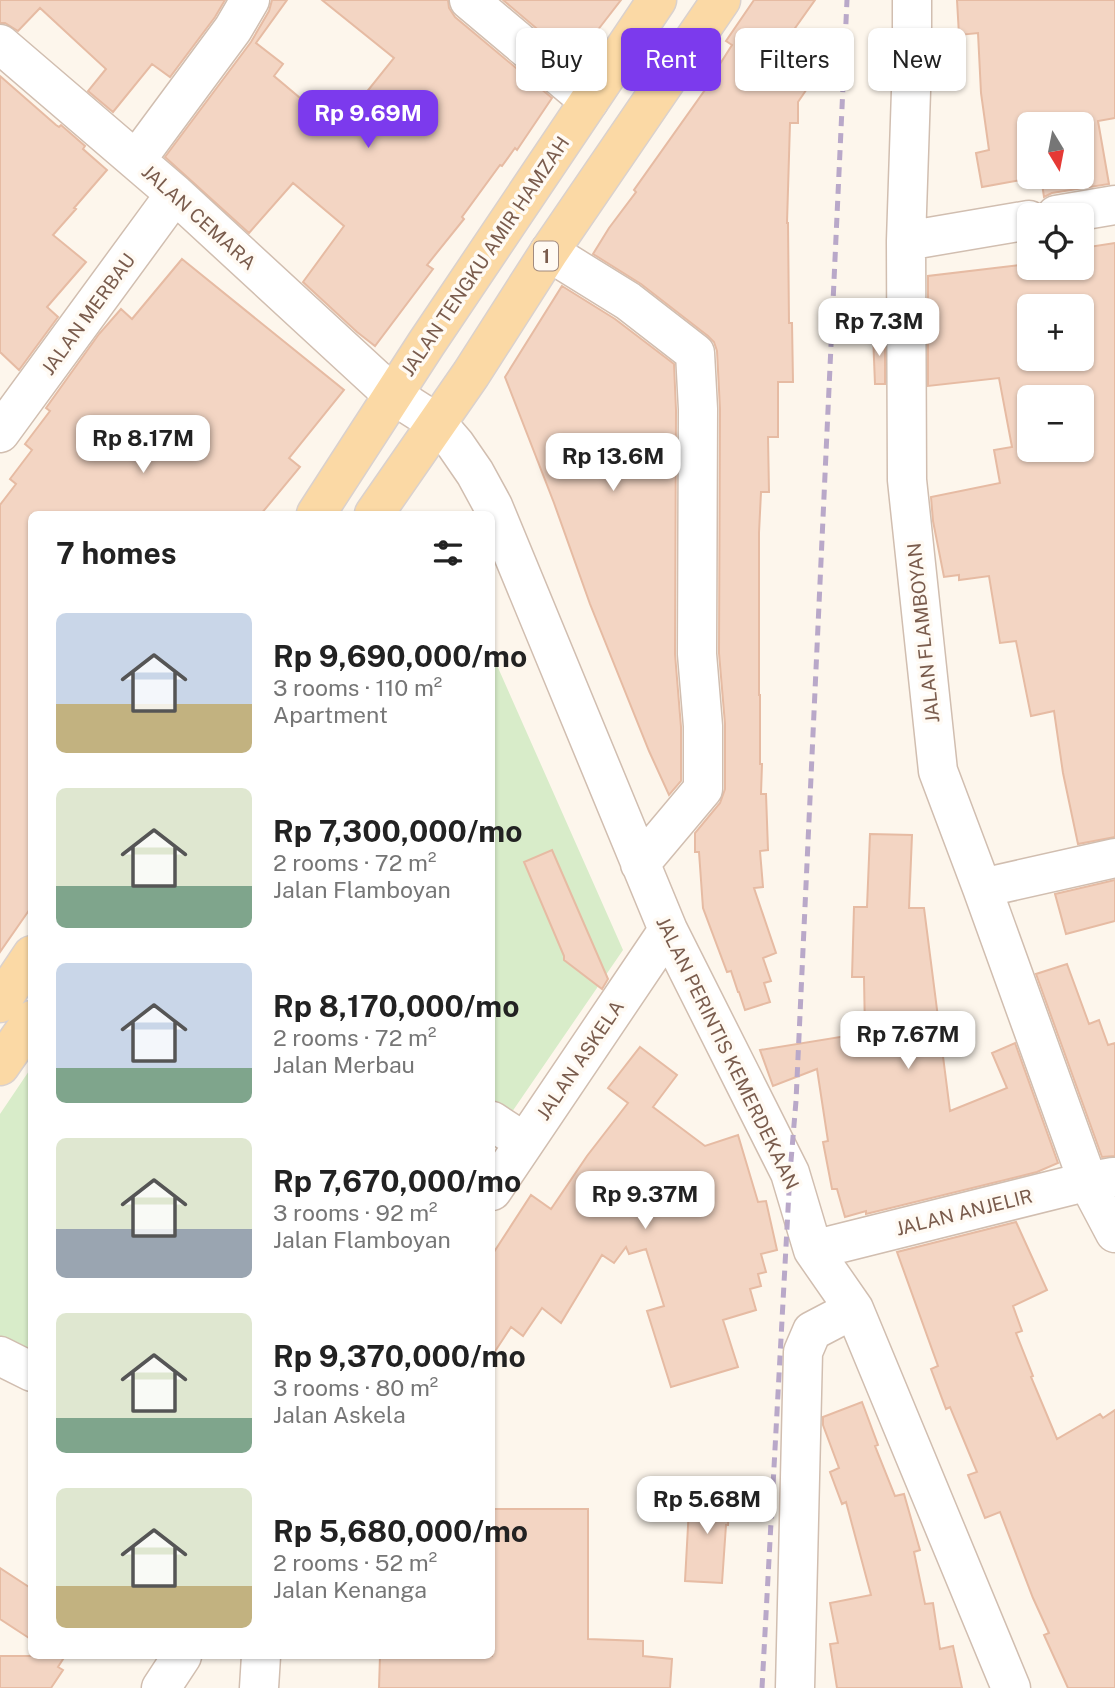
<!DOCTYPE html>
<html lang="en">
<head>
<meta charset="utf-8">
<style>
	body { margin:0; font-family:"Public Sans",sans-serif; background:#f2f2f2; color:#222; height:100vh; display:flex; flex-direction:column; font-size:26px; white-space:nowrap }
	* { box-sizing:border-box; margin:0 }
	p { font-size:23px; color:#767676 }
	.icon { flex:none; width:38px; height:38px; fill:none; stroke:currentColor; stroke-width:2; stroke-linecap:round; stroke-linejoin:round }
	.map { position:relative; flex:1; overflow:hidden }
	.side { position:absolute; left:28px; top:511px; width:467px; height:1148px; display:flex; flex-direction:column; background:#fff; border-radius:10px; box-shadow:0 2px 5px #0004 }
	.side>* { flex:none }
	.guide { position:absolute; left:516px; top:28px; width:494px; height:63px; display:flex; gap:14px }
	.needle { width:46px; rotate:170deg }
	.tools { position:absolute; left:1017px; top:112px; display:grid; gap:14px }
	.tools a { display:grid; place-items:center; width:77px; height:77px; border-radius:10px; background:#fff; box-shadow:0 2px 5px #0004; font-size:35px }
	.price { position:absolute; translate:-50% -60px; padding:0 16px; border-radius:14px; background:#fff; color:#222; font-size:23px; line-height:46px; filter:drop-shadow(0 2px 4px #0008) }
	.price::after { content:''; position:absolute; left:50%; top:42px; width:21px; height:16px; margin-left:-10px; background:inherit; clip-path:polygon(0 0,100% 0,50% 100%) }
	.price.on { background:#7c3aed; color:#fff }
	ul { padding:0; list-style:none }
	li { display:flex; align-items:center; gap:21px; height:175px; padding:0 28px }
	li span { display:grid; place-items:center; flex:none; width:196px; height:140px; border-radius:10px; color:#555 }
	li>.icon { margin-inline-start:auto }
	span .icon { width:84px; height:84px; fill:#fffc; stroke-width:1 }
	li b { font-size:30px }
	h2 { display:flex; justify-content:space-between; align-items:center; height:84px; padding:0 28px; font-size:30px }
	.tag { padding:0 24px; border-radius:10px; background:#fff; box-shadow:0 2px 5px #0004; font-size:24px; line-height:63px }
	.tag.on { background:#7c3aed; color:#fff }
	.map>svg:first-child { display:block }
</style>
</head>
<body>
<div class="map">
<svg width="1115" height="1688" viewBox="0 0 1115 1688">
	<rect width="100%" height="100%" fill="#fdf6ec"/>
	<!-- green -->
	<path fill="#d8ecc9" d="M492 654 623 950 492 1141Z
		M31 1068V1366L0 1349V1114Z"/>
	<!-- building -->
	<path fill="#f3d5c3" stroke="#e6bba3" stroke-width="2" fill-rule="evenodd" d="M0 0H225L215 17 170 77 152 64 113 112 88 91 106 69 40 8 18 31 5 23H0Z
		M272 0H287L256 43 283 64 274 76 337 129 394 58 322 0H448L449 8 455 17 552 98 517 150 515 148 502 166 500 165 462 217 464 219 427 265 433 269 375 346 357 332 303 282 344 226 293 183 249 233 165 157 251 42 269 11Z
		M503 0H621L597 31 604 37 581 66Z
		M754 0H815L793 31 830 55 798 102V123H790L787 223H788L789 323H792L793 382H778V437H768L769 492H761L759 533V695H760V764H762L761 794H766L768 850 760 851 763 887 754 888 776 953 763 958 771 981 764 983 770 1002 745 1010 739 992H738L731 971 727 972 703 908 699 852H695V833L720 803 725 789V724L719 653 720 409 717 351 714 342 708 336 641 284 593 254 609 228 636 192 634 190 707 87 706 86 732 45 726 41Z
		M957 0H1115V118L1098 121 1109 184 1052 193 1044 197 1041 177H1082V124H1029V177H1038L982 187 976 153 989 150 981 93 978 33 959 35Z
		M0 76 56 125 59 127 61 125 85 146 83 149 107 170 74 208 76 209 53 235 86 262 47 307 58 317 19 370 0 352Z
		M1115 243V837L1078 844 1063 773 1054 711 1031 716 1016 641 1000 643 989 576 959 580V575L944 577 933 521 931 497 1000 483 994 450 1012 447 999 378 928 386V276L1029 264V268H1082V248ZM1029 306H1082V359H1029ZM1029 397H1082V450H1029Z
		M182 259 344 390 289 458 300 467 261 514H32V906L0 952V505L16 484 10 479 32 450 25 444 50 411 46 408 99 334 121 309 132 319Z
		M562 286 615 319 674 364 676 410 675 654 681 727V781L669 795 649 751 590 604 554 503 505 377Z
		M873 334H885V384H875Z
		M870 834 912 835 909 908H924L950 1111 1007 1088 992 1053 1015 1043 1058 1163 1037 1172 866 1214V1211L845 1217 837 1189H832L823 1142 828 1141 817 1069 773 1086 760 1050 865 1033 864 977H852L854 907H867Z
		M552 850 608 979 602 989 564 960V956L524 862Z
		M1115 880V921L1066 934 1055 894Z
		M1067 964 1089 1024 1099 1020 1108 1045 1115 1043V1156L1102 1157 1036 974Z
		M640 1047 677 1075 653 1107 705 1146 738 1135 758 1202 766 1201 777 1250 761 1254 766 1272 758 1274 761 1286 750 1289 756 1310 723 1320 738 1367 671 1387 647 1311 664 1306 646 1249 629 1254 626 1247 614 1263 602 1255 561 1323 542 1308 523 1336 511 1327 492 1356V1255L531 1195 551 1209 587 1156 628 1103 608 1088Z
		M1016 1222 1047 1290 1013 1306 1022 1331 1016 1333 1033 1376 1031 1377 1057 1439 1100 1414 1103 1418 1115 1410V1688H1068L1044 1635 1049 1633 1033 1598 1000 1512 985 1518 968 1475 977 1472 950 1407 946 1409 931 1369 938 1366 897 1252Z
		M862 1402 878 1445 875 1446 895 1496 904 1494 920 1550 914 1552 925 1604 933 1603 940 1649 953 1646 962 1688H837L830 1644 838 1643 830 1603 871 1595 846 1502 842 1504 830 1472 839 1468 823 1425V1417Z
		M690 1490 730 1493 728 1525H726L722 1583 685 1581Z
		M492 1509H588V1639L643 1641V1656L672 1659 670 1688H379L380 1656H492Z
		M0 1568 32 1589V1640L0 1619Z
		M0 1656H65L58 1667 63 1670 51 1688H0Z"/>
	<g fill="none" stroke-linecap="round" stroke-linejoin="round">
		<!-- minor casing -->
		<g stroke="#d1beb0" stroke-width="41">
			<path id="minor" d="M469 0 589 101
				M912 0V61L906 241 907 480 938 771 982 888 1088 1182 1115 1233
				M0 44 175 194 393 395 437 423 455 444 475 473 493 506 668 930 790 1173 813 1250 854 1309 1011 1688
				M136 160 233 29 250 0
				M1056 215 1115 205
				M906 241 1029 220
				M549 252 628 301 695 353 698 409 697 654 703 726V789L640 864
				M0 433 175 194
				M982 888 1115 858
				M492 1121 524 1142
				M492 1191 668 930
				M813 1250 1081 1183 1113 1177
				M0 1356 32 1372
				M161 1688 182 1656
				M259 1688 261 1656
				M795 1688 803 1352 812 1331 854 1309"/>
		</g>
		<!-- major casing -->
		<g stroke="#dad1cd" stroke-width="41">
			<path id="major" d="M316 514 426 344 657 0
				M374 514 471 374 549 252 721 0
				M0 1003 32 955
				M0 1066 32 1020"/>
		</g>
		<!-- minor -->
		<use href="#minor" stroke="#fff" stroke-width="38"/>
		<!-- major -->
		<use href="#major" stroke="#fbd9a5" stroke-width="38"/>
		<!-- rail -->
		<path stroke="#b9a8c9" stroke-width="5" stroke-dasharray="10 7" stroke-linecap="butt" d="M762 1688 790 1173 796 1101 847 0"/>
	</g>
	<g text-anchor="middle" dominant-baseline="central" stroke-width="7" stroke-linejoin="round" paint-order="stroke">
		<!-- shield labels -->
		<rect fill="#fffaf3" stroke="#a28b7f" stroke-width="2" x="534" y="241.5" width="24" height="29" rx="5"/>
		<g font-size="18" font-weight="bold" fill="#7a5c4d">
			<text x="546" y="256">1</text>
		</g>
		<!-- street labels -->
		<g font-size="19" fill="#7a5c4d" stroke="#fffaf3">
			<text transform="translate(199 217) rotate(42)">JALAN CEMARA</text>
			<text transform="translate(485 256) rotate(-56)">JALAN TENGKU AMIR HAMZAH</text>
			<text transform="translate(88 314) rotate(-54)">JALAN MERBAU</text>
			<text transform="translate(923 633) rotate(-96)">JALAN FLAMBOYAN</text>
			<text transform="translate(728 1053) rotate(64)">JALAN PERINTIS KEMERDEKAAN</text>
			<text transform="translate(580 1060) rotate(-56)">JALAN ASKELA</text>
			<text transform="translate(964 1212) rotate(-14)">JALAN ANJELIR</text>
		</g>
	</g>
</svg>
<div class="tools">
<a><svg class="needle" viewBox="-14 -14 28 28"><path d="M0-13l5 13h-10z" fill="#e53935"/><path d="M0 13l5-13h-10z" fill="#767676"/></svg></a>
<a><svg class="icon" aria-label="locate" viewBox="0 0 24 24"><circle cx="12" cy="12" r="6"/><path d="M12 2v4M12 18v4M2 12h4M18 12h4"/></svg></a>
<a>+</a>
<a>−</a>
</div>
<b class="price on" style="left:368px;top:150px">Rp 9.69M</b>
<b class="price" style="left:879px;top:358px">Rp 7.3M</b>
<b class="price" style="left:143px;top:475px">Rp 8.17M</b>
<b class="price" style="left:613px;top:493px">Rp 13.6M</b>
<b class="price" style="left:908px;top:1071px">Rp 7.67M</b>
<b class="price" style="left:645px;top:1231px">Rp 9.37M</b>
<b class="price" style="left:707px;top:1536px">Rp 5.68M</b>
<div class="guide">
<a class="tag">Buy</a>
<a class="tag on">Rent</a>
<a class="tag">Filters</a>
<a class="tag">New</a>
</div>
<section class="side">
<h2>7 homes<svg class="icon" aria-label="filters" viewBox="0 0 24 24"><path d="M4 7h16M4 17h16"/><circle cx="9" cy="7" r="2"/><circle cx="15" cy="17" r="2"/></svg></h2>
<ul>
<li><span style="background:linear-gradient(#c9d6e8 65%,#c2b280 0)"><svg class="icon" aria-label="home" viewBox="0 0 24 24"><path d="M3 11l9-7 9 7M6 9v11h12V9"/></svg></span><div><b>Rp 9,690,000/mo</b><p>3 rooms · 110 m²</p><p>Apartment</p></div></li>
<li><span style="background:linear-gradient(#dfe7d0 70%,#7fa58c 0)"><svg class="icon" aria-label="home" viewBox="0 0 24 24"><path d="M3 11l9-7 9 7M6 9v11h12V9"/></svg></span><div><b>Rp 7,300,000/mo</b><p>2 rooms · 72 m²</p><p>Jalan Flamboyan</p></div></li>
<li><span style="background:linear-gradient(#c9d6e8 75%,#7fa58c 0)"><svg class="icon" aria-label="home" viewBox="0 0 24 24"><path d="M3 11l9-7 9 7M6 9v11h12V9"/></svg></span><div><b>Rp 8,170,000/mo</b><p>2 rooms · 72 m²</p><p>Jalan Merbau</p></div></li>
<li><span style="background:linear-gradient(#dfe7d0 65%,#9aa5b1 0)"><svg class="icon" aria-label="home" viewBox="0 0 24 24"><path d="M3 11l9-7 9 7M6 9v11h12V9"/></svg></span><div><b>Rp 7,670,000/mo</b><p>3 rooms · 92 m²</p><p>Jalan Flamboyan</p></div></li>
<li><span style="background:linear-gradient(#dfe7d0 75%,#7fa58c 0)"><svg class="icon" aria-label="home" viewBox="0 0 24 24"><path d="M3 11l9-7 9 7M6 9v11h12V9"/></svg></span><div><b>Rp 9,370,000/mo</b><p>3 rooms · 80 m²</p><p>Jalan Askela</p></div></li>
<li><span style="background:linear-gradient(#dfe7d0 70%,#c2b280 0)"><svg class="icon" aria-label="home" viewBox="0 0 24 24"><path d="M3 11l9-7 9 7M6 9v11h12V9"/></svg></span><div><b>Rp 5,680,000/mo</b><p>2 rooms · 52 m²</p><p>Jalan Kenanga</p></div></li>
</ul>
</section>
</div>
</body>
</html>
